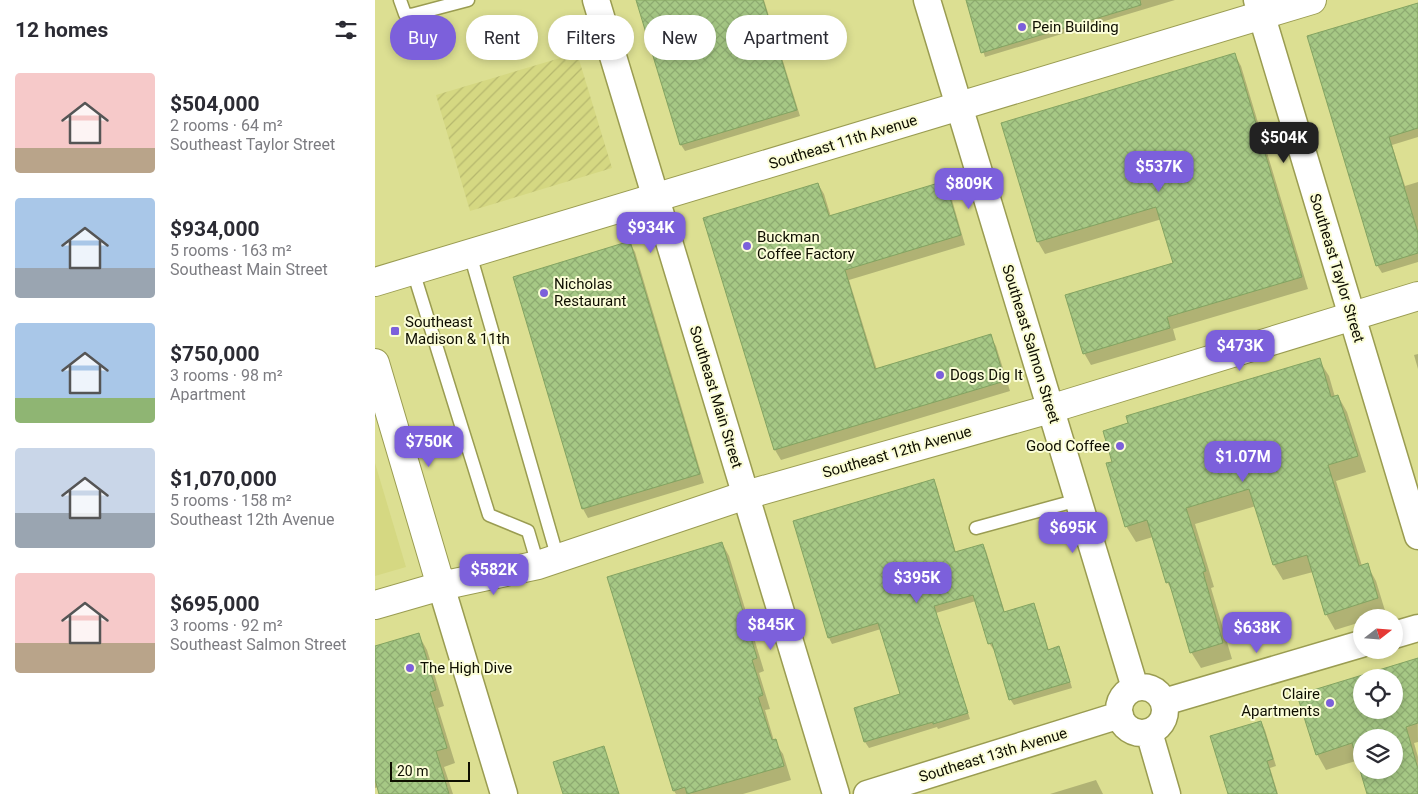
<!DOCTYPE html>
<html lang="en">
<head>
<meta charset="utf-8">
<style>
	body { margin:0; font-family:Roboto,sans-serif; background:#f7f7f7; color:#2b2b33; height:100vh; display:flex; flex-direction:column; font-size:19px; white-space:nowrap }
	* { box-sizing:border-box; margin:0 }
	p { font-size:16px; color:#7c7c81 }
	.icon { flex:none; width:28px; height:28px; fill:none; stroke:currentColor; stroke-width:2; stroke-linecap:round; stroke-linejoin:round }
	.map { position:relative; flex:1; overflow:hidden }
	.drawer { display:flex; flex-direction:column; background:#fff; width:375px }
	.drawer>* { flex:none }
	.guide { position:absolute; left:15px; top:15px; width:475px; height:45px; display:flex; gap:10px }
	.needle { width:32px; rotate:73deg }
	.buttons { position:absolute; left:978px; top:609px; display:grid; gap:10px }
	.buttons a { display:grid; place-items:center; width:50px; height:50px; border-radius:50%; background:#fff; box-shadow:0 2px 8px #0003; font-size:25px }
	.scale { position:absolute; left:15px; bottom:12px; width:80px; box-sizing:border-box; padding-left:5px; border:2px solid #0e0e00; border-top:0; font-size:14px; line-height:18px; white-space:nowrap; color:#0e0e00; -webkit-text-stroke:4px #fbfdd7; paint-order:stroke }
	.price { position:absolute; translate:-50% -42px; padding:0 11px; border-radius:10px; background:#7c60db; color:#fff; font-size:16px; line-height:32px; filter:drop-shadow(0 1px 2px #0008) }
	.price::after { content:''; position:absolute; left:50%; top:30px; width:15px; height:11px; margin-left:-8px; background:inherit; clip-path:polygon(0 0,100% 0,50% 100%) }
	.price.current { background:#222; color:#fff }
	ul { padding:0; list-style:none }
	li { display:flex; align-items:center; gap:15px; height:125px; padding:0 15px }
	li span { display:grid; place-items:center; flex:none; width:140px; height:100px; border-radius:5px; color:#555 }
	li>.icon { margin-inline-start:auto }
	span .icon { width:60px; height:60px; fill:#fffc; stroke-width:1 }
	li b { font-size:21px }
	h2 { display:flex; justify-content:space-between; align-items:center; height:60px; padding:0 15px; font-size:21px }
	.tag { padding:0 18px; border-radius:22px; background:#fff; box-shadow:0 2px 8px #0003; font-size:18px; line-height:45px }
	.tag.current { background:#7c60db; color:#fff }
	main { display:flex; flex:1; min-height:0 }
	.map>svg:first-child { display:block }
</style>
</head>
<body>
<main>
<section class="drawer">
<h2>12 homes<svg class="icon" aria-label="filters" viewBox="0 0 24 24"><path d="M4 7h16M4 17h16"/><circle cx="9" cy="7" r="2"/><circle cx="15" cy="17" r="2"/></svg></h2>
<ul>
<li><span style="background:linear-gradient(#f6c9c9 75%,#b9a48a 0)"><svg class="icon" aria-label="home" viewBox="0 0 24 24"><path d="M3 11l9-7 9 7M6 9v11h12V9"/></svg></span><div><b>$504,000</b><p>2 rooms · 64 m²</p><p>Southeast Taylor Street</p></div></li>
<li><span style="background:linear-gradient(#a9c7e8 70%,#9aa5b1 0)"><svg class="icon" aria-label="home" viewBox="0 0 24 24"><path d="M3 11l9-7 9 7M6 9v11h12V9"/></svg></span><div><b>$934,000</b><p>5 rooms · 163 m²</p><p>Southeast Main Street</p></div></li>
<li><span style="background:linear-gradient(#a9c7e8 75%,#8fb573 0)"><svg class="icon" aria-label="home" viewBox="0 0 24 24"><path d="M3 11l9-7 9 7M6 9v11h12V9"/></svg></span><div><b>$750,000</b><p>3 rooms · 98 m²</p><p>Apartment</p></div></li>
<li><span style="background:linear-gradient(#c9d6e8 65%,#9aa5b1 0)"><svg class="icon" aria-label="home" viewBox="0 0 24 24"><path d="M3 11l9-7 9 7M6 9v11h12V9"/></svg></span><div><b>$1,070,000</b><p>5 rooms · 158 m²</p><p>Southeast 12th Avenue</p></div></li>
<li><span style="background:linear-gradient(#f6c9c9 70%,#b9a48a 0)"><svg class="icon" aria-label="home" viewBox="0 0 24 24"><path d="M3 11l9-7 9 7M6 9v11h12V9"/></svg></span><div><b>$695,000</b><p>3 rooms · 92 m²</p><p>Southeast Salmon Street</p></div></li>
</ul>
</section>
<div class="map">
<svg width="1043" height="794" viewBox="0 0 1043 794">
	<defs>
		<pattern id="industrial-furrows" width="10" height="10" patternUnits="userSpaceOnUse" patternTransform="scale(1.25)"><rect width="10" height="10" fill="#d5d882"/><path d="M-1 1l2-2M0 10L10 0M9 11l2-2" fill="none" stroke="#b6b86e"/></pattern>
		<pattern id="building-cross-hatch" width="8" height="8" patternUnits="userSpaceOnUse" patternTransform="scale(1.25)"><rect width="8" height="8" fill="#a6c885"/><path d="M0 0l8 8M0 8l8-8" fill="none" stroke="#8eab71"/></pattern>
	</defs>
	<rect width="100%" height="100%" fill="#dcdf92"/>
	<!-- built -->
	<path fill="#d5d882" d="M0 463 31 567 0 576Z"/>
	<!-- industrial -->
	<path fill="url(#industrial-furrows)" d="M202 53 237 168 95 211 61 95Z"/>
	<!-- shadow -->
	<path fill="#0003" fill-rule="evenodd" d="M262 0H389L425 116 310 151 306 145Z
		M592 0H800L610 57Z
		M1043 4V137L1017 145 1030 186 1043 182V262L1007 273 1002 265 933 37Z
		M859 54 866 66 933 289 798 329 801 340 716 365 709 353 800 264 787 219 670 254 663 242 628 124Z
		M569 183 575 193 590 245 474 280 502 370 615 336 621 346 635 391 406 460 400 450 330 218 443 184 449 194 456 217Z
		M255 243 260 252 329 483 213 518 208 509 139 277Z
		M1043 354V369L1039 355Z
		M944 360 954 376 960 397 963 396 972 412 991 472 961 481 987 566 992 565 1001 581 1011 614 1001 618H986V622L960 630 951 614 938 572 908 580 899 565 881 506 820 524 839 587 836 588 857 659 826 668 816 652 799 594 792 582 778 537 761 542 751 526 738 462Z
		M558 481 562 487 581 553 608 545 611 551 630 613 658 605 662 611 674 651 684 648 687 654 697 688 639 705 635 699 620 649H618L614 643 601 601 561 613 595 719 563 729 562 727 494 748 490 742 480 709 526 695 506 629 457 644 454 638Z
		M347 543 354 556 389 671 384 673 395 709 390 710 399 741 408 754 416 780 368 794H301L299 791Z
		M43 634 52 650 69 706 63 708 80 763 69 767 78 794H6L4 787 0 788V647Z
		M1042 659 1043 742 1039 743 1043 757V794H993L986 770H1019V738H986V769L984 760 951 770 942 754 924 696ZM986 678H1019V710H986Z
		M886 722 890 730 901 766 895 768 903 794H854Z
		M721 780 728 794H675Z"/>
	<!-- building -->
	<path fill="url(#building-cross-hatch)" stroke="#83a361" fill-rule="evenodd" d="M261 0H388L422 110 305 145Z
		M591 0H765L766 5 606 53Z
		M1043 3V128L1014 137 1043 233V253L1001 266 932 36Z
		M860 53 927 277 792 317 795 328 708 354 690 295 798 263 781 207 662 242 626 123Z
		M570 181 586 235 470 270 500 369 616 334 630 381 399 450 328 218 443 183 454 216Z
		M255 241 325 474 207 509 138 277Z
		M945 358 956 397 963 395 983 456 953 465 984 566 993 563 1003 598 950 615 932 555 898 565 874 489 811 508 831 571 828 572 848 643 815 653 794 582 791 583 772 520 750 527 731 463 737 462 728 431 753 423 751 416Z
		M559 479 580 552 608 544 629 612 659 603 673 650 684 646 695 682 634 700 617 643 613 644 598 595 559 606 593 713 558 724V722L489 742 479 708 525 694 503 623 453 638 418 521Z
		M347 542 382 658 377 660 388 695 383 697 397 740 401 739 409 766 312 794 310 787 298 791 232 577Z
		M44 633 61 690 55 692 72 748 61 751 74 794H4L0 779V646Z
		M1043 658V723L1031 727 1043 769V794H992L977 743 941 755 922 695ZM986 678H1019V710H986ZM986 738H1019V770H986Z
		M886 721 898 759 892 761 902 794H853L835 736Z
		M229 746 244 794H188L178 762Z"/>
	<g fill="none" stroke-linecap="round" stroke-linejoin="round">
		<!-- service casing -->
		<g stroke="#9a9c51" stroke-width="15">
			<path id="service" d="M25 0 30 14 36 15 93 0
				M95 254 183 559
				M38 271 114 515 153 531 163 565
				M601 528 703 500"/>
		</g>
		<!-- minor casing -->
		<g stroke="#9a9c51" stroke-width="29">
			<path id="minor" d="M221 0 461 794
				M552 0 760 688
				M882 0 1043 536
				M66 586 129 794
				M1019 635 1043 628
				M744 710a23 23 0 1 1 46 0a23 23 0 1 1-46 0Z
				M789 702 986 644
				M774 732 792 794
				M492 794 745 715"/>
		</g>
		<!-- secondary casing -->
		<g stroke="#9a9c51" stroke-width="30">
			<path id="secondary" d="M0 282 937 0
				M0 363 66 586
				M0 605 66 586 163 565 371 495 675 409 1043 296"/>
		</g>
		<!-- service -->
		<use href="#service" stroke="#fff" stroke-width="12"/>
		<!-- minor -->
		<use href="#minor" stroke="#fff" stroke-width="26"/>
		<!-- secondary -->
		<use href="#secondary" stroke="#fff" stroke-width="28"/>
	</g>
	<!-- markers -->
	<g fill="#7c60db" stroke="#fbfdd7" stroke-width="2">
		<circle cx="647" cy="27" r="5"/>
		<circle cx="372" cy="246" r="5"/>
		<circle cx="169" cy="293" r="5"/>
		<rect x="15" y="326" width="10" height="10" rx="2.5"/>
		<circle cx="565" cy="375" r="5"/>
		<circle cx="745" cy="446" r="5"/>
		<circle cx="35" cy="668" r="5"/>
		<circle cx="955" cy="703" r="5"/>
	</g>
	<g text-anchor="middle" dominant-baseline="central" stroke-width="4" stroke-linejoin="round" paint-order="stroke">
		<!-- poi labels -->
		<g font-size="15" fill="#0e0e00" stroke="#fbfdd7" text-anchor="start">
			<text x="657" y="27">Pein Building</text>
			<text x="382" y="237">Buckman<tspan x="382" dy="17">Coffee Factory</tspan></text>
			<text x="179" y="284">Nicholas<tspan x="179" dy="17">Restaurant</tspan></text>
			<text x="30" y="322">Southeast<tspan x="30" dy="17">Madison &amp; 11th</tspan></text>
			<text x="575" y="375">Dogs Dig It</text>
			<text x="735" y="446" text-anchor="end">Good Coffee</text>
			<text x="45" y="668">The High Dive</text>
			<text x="945" y="694" text-anchor="end">Claire<tspan x="945" dy="17">Apartments</tspan></text>
		</g>
		<!-- street labels -->
		<g font-size="15" fill="#0e0e00" stroke="#fbfdd7">
			<text transform="translate(468 142) rotate(-17)">Southeast 11th Avenue</text>
			<text transform="translate(962 268) rotate(73)">Southeast Taylor Street</text>
			<text transform="translate(656 344) rotate(73)">Southeast Salmon Street</text>
			<text transform="translate(341 397) rotate(73)">Southeast Main Street</text>
			<text transform="translate(522 452) rotate(-16)">Southeast 12th Avenue</text>
			<text transform="translate(618 755) rotate(-17)">Southeast 13th Avenue</text>
		</g>
	</g>
</svg>
<div class="buttons">
<a><svg class="needle" viewBox="-14 -14 28 28"><path d="M0-13l5 13h-10z" fill="#e53935"/><path d="M0 13l5-13h-10z" fill="#7c7c81"/></svg></a>
<a><svg class="icon" aria-label="locate" viewBox="0 0 24 24"><circle cx="12" cy="12" r="6"/><path d="M12 2v4M12 18v4M2 12h4M18 12h4"/></svg></a>
<a><svg class="icon" aria-label="layers" viewBox="0 0 24 24"><path d="M12 4l9 5-9 5-9-5zM3 14l9 5 9-5"/></svg></a>
</div>
<div class="scale">20 m</div>
<b class="price current" style="left:909px;top:164px">$504K</b>
<b class="price" style="left:784px;top:193px">$537K</b>
<b class="price" style="left:594px;top:210px">$809K</b>
<b class="price" style="left:276px;top:254px">$934K</b>
<b class="price" style="left:865px;top:372px">$473K</b>
<b class="price" style="left:54px;top:468px">$750K</b>
<b class="price" style="left:868px;top:483px">$1.07M</b>
<b class="price" style="left:698px;top:554px">$695K</b>
<b class="price" style="left:119px;top:596px">$582K</b>
<b class="price" style="left:542px;top:604px">$395K</b>
<b class="price" style="left:396px;top:651px">$845K</b>
<b class="price" style="left:882px;top:654px">$638K</b>
<div class="guide">
<a class="tag current">Buy</a>
<a class="tag">Rent</a>
<a class="tag">Filters</a>
<a class="tag">New</a>
<a class="tag">Apartment</a>
</div>
</div>
</main>
</body>
</html>
